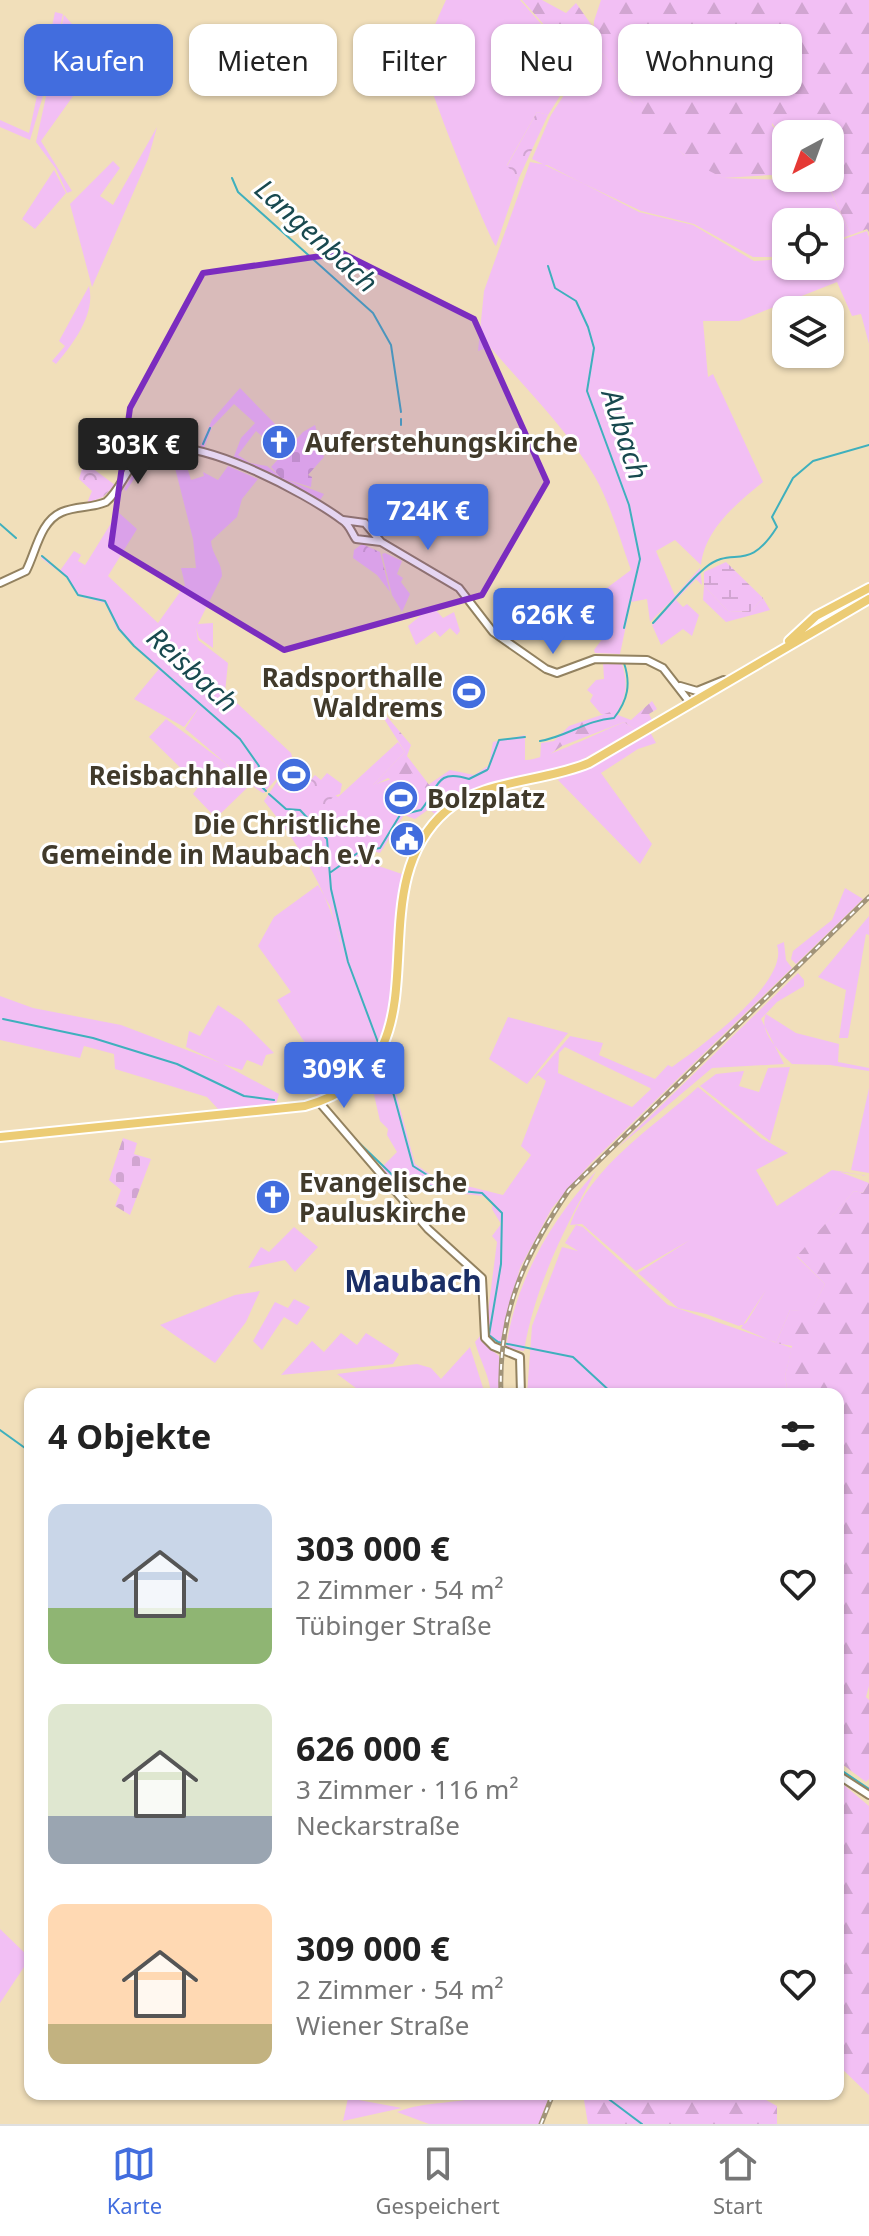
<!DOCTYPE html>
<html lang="de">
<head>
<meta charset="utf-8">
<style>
	body { margin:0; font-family:"Noto Sans",sans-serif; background:#f6f6f6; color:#222; height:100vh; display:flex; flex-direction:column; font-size:30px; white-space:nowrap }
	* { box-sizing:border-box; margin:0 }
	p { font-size:26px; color:#767676 }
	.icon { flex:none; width:44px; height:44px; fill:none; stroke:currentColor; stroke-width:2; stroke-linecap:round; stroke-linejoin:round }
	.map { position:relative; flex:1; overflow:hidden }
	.panel { position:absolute; left:24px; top:1388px; width:820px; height:712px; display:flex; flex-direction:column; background:#fff; border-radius:16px; box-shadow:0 2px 6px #0004 }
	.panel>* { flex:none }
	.banner { position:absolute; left:24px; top:24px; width:822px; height:72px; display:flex; gap:16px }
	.needle { width:52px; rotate:221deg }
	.fabs { position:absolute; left:772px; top:120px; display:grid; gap:16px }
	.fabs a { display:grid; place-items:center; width:72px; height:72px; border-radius:16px; background:#fff; box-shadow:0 2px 6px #0004; font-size:40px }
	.price { position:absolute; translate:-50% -68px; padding:0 18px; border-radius:8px; background:#426dde; color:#fff; font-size:26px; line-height:52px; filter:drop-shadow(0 2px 4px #0008) }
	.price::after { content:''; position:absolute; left:50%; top:48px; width:24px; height:18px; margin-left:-12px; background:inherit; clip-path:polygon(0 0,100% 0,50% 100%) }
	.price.selected { background:#222; color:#fff }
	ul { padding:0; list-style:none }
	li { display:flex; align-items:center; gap:24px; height:200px; padding:0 24px }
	li span { display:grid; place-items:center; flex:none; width:224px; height:160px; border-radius:16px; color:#555 }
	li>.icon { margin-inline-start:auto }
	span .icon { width:96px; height:96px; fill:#fffc; stroke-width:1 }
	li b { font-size:34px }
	h2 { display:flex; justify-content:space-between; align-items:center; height:96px; padding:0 24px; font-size:34px }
	.tag { padding:0 28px; border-radius:16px; background:#fff; box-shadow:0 2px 6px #0004; font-size:28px; line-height:72px }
	.tag.selected { background:#426dde; color:#fff }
	.dock { display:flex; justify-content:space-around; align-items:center; height:112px; border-top:2px solid #e0e0e0; background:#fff; font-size:22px; color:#767676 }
	.dock a { display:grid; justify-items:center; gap:4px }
	.dock .selected { color:#426dde }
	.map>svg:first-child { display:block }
</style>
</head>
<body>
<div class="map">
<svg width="869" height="2124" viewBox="0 0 869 2124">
	<defs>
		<pattern id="forest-firs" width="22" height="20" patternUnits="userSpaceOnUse" patternTransform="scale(2)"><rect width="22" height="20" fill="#f2bff4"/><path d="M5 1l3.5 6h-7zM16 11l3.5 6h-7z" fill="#d1a5d1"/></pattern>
		<pattern id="wetland-marsh" width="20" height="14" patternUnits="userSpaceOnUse" patternTransform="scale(2)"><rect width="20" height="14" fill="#f2bff4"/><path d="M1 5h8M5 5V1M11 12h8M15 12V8" fill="none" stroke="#d1a5d1"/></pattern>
		<pattern id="cemetery-stones" width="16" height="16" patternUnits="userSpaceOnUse" patternTransform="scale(2)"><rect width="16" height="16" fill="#f2bff4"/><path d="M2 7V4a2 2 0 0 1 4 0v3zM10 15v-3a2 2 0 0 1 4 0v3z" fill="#d1a5d1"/></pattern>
		<pattern id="park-crowns" width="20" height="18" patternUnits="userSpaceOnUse" patternTransform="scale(2)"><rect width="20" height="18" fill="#f2bff4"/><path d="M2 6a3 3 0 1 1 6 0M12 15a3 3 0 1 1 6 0" fill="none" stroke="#d1a5d1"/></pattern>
	</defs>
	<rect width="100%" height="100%" fill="#f1dfba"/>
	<!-- green -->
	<path fill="#f2bff4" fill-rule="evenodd" d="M446 0H520L576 63 575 72 548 115 537 112 507 165 519 178 496 246C489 239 427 85 426 70 424 46 436 22 446 0Z
		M55 12 63 14 53 62 30 140 0 127V120L29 133Z
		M64 15 101 57 41 141 72 191 67 193 56 169 36 142Z
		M593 43 609 61 631 101 684 155 723 178 826 181 851 235 830 242V222H786V257H753L694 224 641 211 532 159 551 115 590 55Z
		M771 124 786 143V177L770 175Z
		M157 127 148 159 92 287 70 204 113 161 120 168 100 196 113 205Z
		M530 162 547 165 639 212 693 225 754 261 786 259V266H830V244L867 231 869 237V344L861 314 852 316 837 282 739 321H703L708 377 713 374 763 482C737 503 705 529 701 565L675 540 656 551 675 596 700 568 702 585 696 579 676 600 683 607 687 604 699 615 692 636 683 629 661 645 652 625 675 597 650 622 647 599 631 602 620 654 595 653 594 650 612 626 590 614 592 599 631 570C620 540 611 505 595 477 568 430 525 388 490 347L478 351 484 291Z
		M54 170 66 193 35 229 22 219Z
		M89 286C96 314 73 344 56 364L52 361 65 346 59 341Z
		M240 388 277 426 265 439 256 431 238 455 250 463 267 466 282 478 324 494 320 500 233 459 241 438 255 423 234 404 212 427 204 448 200 447 212 420Z
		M163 451H182L191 480 204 476 203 472 218 480 228 466 258 479 242 499 237 517 211 541C212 555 222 562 222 576L198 624 213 623V648L199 638 196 627 198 640 228 663 225 692 291 753 293 760 264 793C256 792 199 739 185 729L200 706 184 727 134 699 159 669 117 629 105 603 78 596 66 577 41 558 42 555 59 572 74 551 81 555 78 561 85 565 74 583 118 512 137 529 108 576 158 623 185 585 181 568H196L193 539 171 452 159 454 144 464 126 491 124 489 140 462Z
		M385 553 402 561 397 574 403 578 401 582 410 594 402 612 392 595 382 554Z
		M704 586 728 611 750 612 763 598 770 610 726 622 703 600Z
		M432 606 443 618 454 612 460 631 457 635 450 628 440 637 435 631 416 645 408 626Z
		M621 661C628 682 628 694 616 714H601L590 701 593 695 587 690 596 680 604 679 603 662Z
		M166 719 225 763 248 787 216 818 193 794 199 786 149 737Z
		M624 722 636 730 563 770 450 804 437 816 429 809 415 819 404 815 380 853 369 850 367 856 359 854 358 859 402 874C391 957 414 1058 317 1097L308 1083 322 1069 277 1000 291 992 258 946 274 917 318 885 330 906 343 953C329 892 303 850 264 801L278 780V785L289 793 303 789 312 779 338 797 398 742 405 752 373 785 413 772 425 787 450 770 474 775 489 765 493 742 525 735V760C542 761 602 731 624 722Z
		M650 732 656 743 638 749 601 773 652 844 640 864 558 780Z
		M845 888 863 899 796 964 791 959 793 951 832 920Z
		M869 916V935L866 934 848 1038H839L846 990 818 977Z
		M784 942 786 960 792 968 591 1163 552 1208 520 1268 501 1346 495 1344 486 1327 497 1242 492 1236 501 1224 492 1209 493 1202 483 1196 456 1193 463 1185 503 1195 531 1155 521 1146 546 1081 538 1075 534 1079 535 1077 570 1036 603 1043 599 1055 655 1079 668 1065 672 1067C699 1048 790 982 777 945ZM565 1047 650 1088 651 1089 632 1107 558 1073 559 1053Z
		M798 973 804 980V986L777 1002 761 1019 784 1064 712 1068 616 1149Z
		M0 996 33 1008 121 1025 221 1063 186 1047 189 1031 200 1036 218 1005 242 1021 274 1053 266 1055 262 1066 247 1060 242 1070 223 1064 279 1094 276 1104 219 1110 207 1097 115 1069 114 1054 84 1046 80 1058 0 1040Z
		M766 1014 796 1033 839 1044 838 1062 869 1068V1071L830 1065 792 1064C780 1053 758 1031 766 1014Z
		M508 1017 568 1033 527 1084 489 1059Z
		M385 1052 415 1164 450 1188 447 1191 441 1188C406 1196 404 1195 381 1168L397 1152 387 1135 388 1129 380 1121 370 1077 362 1081Z
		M790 1067 770 1141 700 1086 716 1074 744 1071 739 1086 759 1092 768 1068Z
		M698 1087 761 1138 788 1153 756 1170 777 1206 832 1170 869 1176 840 1172 869 1183 863 1193 854 1191 797 1257 825 1284 811 1312 790 1310 776 1343 741 1328 766 1290 746 1323 739 1326 706 1314 678 1308 638 1273 690 1240 636 1271 582 1224 570 1225C591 1165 653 1128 698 1087Z
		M869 1088V1173L851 1170Z
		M596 1171C565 1226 534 1289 524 1351L506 1348C516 1280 550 1222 596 1171Z
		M576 1225 583 1227 668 1305 792 1348 785 1376 788 1394H527L532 1326 562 1247 578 1251 565 1243Z
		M294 1227 318 1247 295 1272 285 1260 248 1268 261 1247 269 1252Z
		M260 1291 246 1322 215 1363 160 1325 235 1295Z
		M294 1299 310 1307 297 1325 284 1317 262 1350 253 1341 275 1302 288 1308Z
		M341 1333 357 1345 366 1333 399 1354 393 1364 281 1375 312 1341 324 1352Z
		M481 1335 487 1346 499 1356 500 1394H491C489 1374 480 1361 475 1342Z
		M470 1347 485 1394H415L403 1388 364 1394 337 1374 417 1364 431 1368 441 1379Z
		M0 1929 30 1958 0 2003Z
		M490 2094H550L539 2124H429L397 2112C427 2100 459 2105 490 2094Z
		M348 2098 402 2108 343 2121Z"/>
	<!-- forest -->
	<path fill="url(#forest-firs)" d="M522 0H542L566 13 576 3 593 27 583 61 554 36Z
		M601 0H869V232L867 229 851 235 826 180 813 178H830V134H786V141L772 123 770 175 723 178 692 162 654 128 631 101 609 61 593 43 594 21Z
		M652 701 657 709 649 714 652 720 636 730 624 722 562 746 540 761 541 743 554 741 569 726 610 712 631 720Z
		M384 713 411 745 407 756 430 786 425 788 412 773 398 784 388 778 371 787 405 752 381 714Z
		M869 1183V1686L866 1697 869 1700V1779L866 1782 838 1761V1394H788L785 1376 792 1346 776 1343 790 1310 811 1311 825 1284 797 1256 854 1191 863 1193Z
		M838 1780 869 1806V2095L838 2065Z
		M583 2094H755L777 2106V2124H588Z"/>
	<!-- wetland -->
	<path fill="url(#wetland-marsh)" d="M726 562 763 598 750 612 728 611 704 586V572Z"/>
	<!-- cemetery -->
	<path fill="url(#cemetery-stones)" d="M315 425 324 457 308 475 312 477 311 487 281 478 271 467 303 432Z
		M123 1138 137 1143 134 1154 151 1159 130 1215 115 1206 121 1190 109 1180Z"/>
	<!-- park -->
	<path fill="url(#park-crowns)" d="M537 112 548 115 519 178 507 166Z
		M84 462 115 485 103 497 87 503 92 491 79 479Z
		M362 544 380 552 390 592 377 575 353 558 354 550Z
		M327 773 342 784 340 794 334 796 324 807 303 789 315 775 321 780Z"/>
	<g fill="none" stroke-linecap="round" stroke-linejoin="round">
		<!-- stream -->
		<path stroke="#3fb0bd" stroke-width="2" d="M232 178 238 192 373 313 391 345 401 412
			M548 266 555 288 576 301 588 327 594 348 587 391 629 505 640 559 624 628
			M401 419V425
			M203 444 210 428
			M0 524 16 538
			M42 556 67 577 78 595 105 601 119 629 134 646 240 739 259 766 254 779 266 791
			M653 623C670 605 686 584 705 568 733 544 747 575 777 527L772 517 793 478 813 461 869 445
			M540 741C566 737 586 720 614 718 628 700 631 684 624 663
			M488 769 499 740 525 737
			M269 794 286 809 300 810 327 839 331 889 348 962 379 1045
			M331 872 359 852 380 848 400 815 421 810C439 789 434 768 469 779L487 770
			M3 1019 93 1038 177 1064 244 1096 274 1100
			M383 1055 413 1166 451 1190 482 1193 502 1213 501 1264 489 1335 498 1342 573 1357 613 1394
			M355 1139 407 1189 441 1185
			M0 1430 25 1448
			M29 1451 30 1452
			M838 1768 869 1789
			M602 2094 642 2124"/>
		<!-- minor casing -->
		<g stroke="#938260" stroke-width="10">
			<path id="minor" d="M343 520 365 523 381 542 459 588 493 632 546 669 557 673 595 659 647 660 663 668 691 704
				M0 583 26 571C36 552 40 521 62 512 76 506 92 508 106 502 123 488 128 460 149 451 192 431 306 493 342 520 350 525 351 532 356 539L381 542
				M680 686 697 691 724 680
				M319 1102 428 1229 482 1278 485 1338 493 1346 520 1357 521 1394
				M838 1775 869 1795"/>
		</g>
		<!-- major casing -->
		<g stroke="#fff" stroke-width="12">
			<path id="major" d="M789 641 816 616 869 588
				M0 1137 305 1106C460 1062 349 896 446 811 481 780 545 782 589 763L869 599"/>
		</g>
		<!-- minor -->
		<use href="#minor" stroke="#fff" stroke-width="6"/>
		<!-- major -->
		<use href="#major" stroke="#eccc75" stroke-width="8"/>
		<!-- rail casing -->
		<g stroke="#a29479" stroke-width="5">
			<path id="rail" d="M501 1394C498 1312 524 1256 569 1190L869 897
				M541 2124 553 2094"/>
		</g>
		<!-- rail -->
		<use href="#rail" stroke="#fff" stroke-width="2" stroke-dasharray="6" stroke-linecap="butt"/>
	</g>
	<!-- marked area -->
	<path fill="#7b2cbf" fill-opacity="0.2" stroke="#7b2cbf" stroke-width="6" stroke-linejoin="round" d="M342 253 474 319 547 482 482 595 284 650 111 546 130 408 203 273Z"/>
	<!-- icons -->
	<defs>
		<g id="church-disc" transform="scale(1.8)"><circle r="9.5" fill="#426dde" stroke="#fff"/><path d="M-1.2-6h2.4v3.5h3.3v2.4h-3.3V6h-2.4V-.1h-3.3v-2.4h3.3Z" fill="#fff"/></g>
		<g id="stadium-disc" transform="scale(1.8)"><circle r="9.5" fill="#426dde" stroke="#fff"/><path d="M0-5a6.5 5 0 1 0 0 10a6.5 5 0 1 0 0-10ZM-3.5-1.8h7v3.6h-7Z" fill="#fff"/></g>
		<g id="civic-disc" transform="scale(1.8)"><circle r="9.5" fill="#426dde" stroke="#fff"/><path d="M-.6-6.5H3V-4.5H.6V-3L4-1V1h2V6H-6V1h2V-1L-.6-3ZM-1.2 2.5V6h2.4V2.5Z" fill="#fff"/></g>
	</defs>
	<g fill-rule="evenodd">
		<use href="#church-disc" x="279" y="442"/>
		<use href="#stadium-disc" x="469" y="692"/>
		<use href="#stadium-disc" x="294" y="775"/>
		<use href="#stadium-disc" x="401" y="798"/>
		<use href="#civic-disc" x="407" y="839"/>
		<use href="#church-disc" x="273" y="1197"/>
	</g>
	<g text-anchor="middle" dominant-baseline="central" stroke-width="6" stroke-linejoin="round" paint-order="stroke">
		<!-- poi labels -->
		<g font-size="26" font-weight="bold" fill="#413a2b" stroke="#fff" text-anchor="start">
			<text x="305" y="442">Auferstehungskirche</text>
			<text x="443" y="677" text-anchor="end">Radsporthalle<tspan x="443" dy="30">Waldrems</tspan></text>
			<text x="268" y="775" text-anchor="end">Reisbachhalle</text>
			<text x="427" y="798">Bolzplatz</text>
			<text x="381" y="824" text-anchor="end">Die Christliche<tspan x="381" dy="30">Gemeinde in Maubach e.V.</tspan></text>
			<text x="299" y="1182">Evangelische<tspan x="299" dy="30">Pauluskirche</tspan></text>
		</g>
		<!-- water labels -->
		<g font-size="28" font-style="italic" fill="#18494f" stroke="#fff">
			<text transform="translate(317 235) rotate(42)">Langenbach</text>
			<text transform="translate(626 434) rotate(72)">Aubach</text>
			<text transform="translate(193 669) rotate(42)">Reisbach</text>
		</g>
		<!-- quarter labels -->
		<g font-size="30" font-weight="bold" fill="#1a2e65" stroke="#fff">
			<text x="413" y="1280">Maubach</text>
		</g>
	</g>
</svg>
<div class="fabs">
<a><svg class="needle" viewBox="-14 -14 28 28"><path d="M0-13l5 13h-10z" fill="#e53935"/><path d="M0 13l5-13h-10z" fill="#767676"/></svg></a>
<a><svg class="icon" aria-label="locate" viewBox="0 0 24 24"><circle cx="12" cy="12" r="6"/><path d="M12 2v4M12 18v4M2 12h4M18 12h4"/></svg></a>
<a><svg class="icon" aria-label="layers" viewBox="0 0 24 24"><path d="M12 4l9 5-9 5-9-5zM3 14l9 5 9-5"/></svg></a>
</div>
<b class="price selected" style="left:138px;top:486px">303K €</b>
<b class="price" style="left:428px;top:552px">724K €</b>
<b class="price" style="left:553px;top:656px">626K €</b>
<b class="price" style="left:344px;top:1110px">309K €</b>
<div class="banner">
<a class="tag selected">Kaufen</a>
<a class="tag">Mieten</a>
<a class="tag">Filter</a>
<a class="tag">Neu</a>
<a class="tag">Wohnung</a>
</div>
<section class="panel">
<h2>4 Objekte<svg class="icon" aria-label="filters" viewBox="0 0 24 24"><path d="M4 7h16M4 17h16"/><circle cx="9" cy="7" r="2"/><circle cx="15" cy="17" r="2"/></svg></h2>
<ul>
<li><span style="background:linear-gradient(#c9d6e8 65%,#8fb573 0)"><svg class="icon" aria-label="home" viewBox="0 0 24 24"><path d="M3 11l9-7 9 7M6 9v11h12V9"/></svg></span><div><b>303 000 €</b><p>2 Zimmer · 54 m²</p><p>Tübinger Straße</p></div><svg class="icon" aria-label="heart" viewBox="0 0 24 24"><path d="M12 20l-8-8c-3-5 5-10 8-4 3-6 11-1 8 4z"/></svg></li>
<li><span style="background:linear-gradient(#dfe7d0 70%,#9aa5b1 0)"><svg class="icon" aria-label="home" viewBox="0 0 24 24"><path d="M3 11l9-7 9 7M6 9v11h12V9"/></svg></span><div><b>626 000 €</b><p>3 Zimmer · 116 m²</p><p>Neckarstraße</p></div><svg class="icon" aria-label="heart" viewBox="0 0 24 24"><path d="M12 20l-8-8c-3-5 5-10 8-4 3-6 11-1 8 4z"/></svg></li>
<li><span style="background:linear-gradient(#ffd9b3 75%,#c2b280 0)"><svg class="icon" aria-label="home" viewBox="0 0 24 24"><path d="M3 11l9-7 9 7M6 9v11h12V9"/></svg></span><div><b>309 000 €</b><p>2 Zimmer · 54 m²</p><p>Wiener Straße</p></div><svg class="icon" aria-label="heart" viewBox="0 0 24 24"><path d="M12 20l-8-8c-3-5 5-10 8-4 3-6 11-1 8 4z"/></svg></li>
</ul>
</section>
</div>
<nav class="dock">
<a class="selected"><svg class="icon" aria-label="map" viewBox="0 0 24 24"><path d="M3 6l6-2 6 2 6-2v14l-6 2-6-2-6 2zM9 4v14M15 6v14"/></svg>Karte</a>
<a><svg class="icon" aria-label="saved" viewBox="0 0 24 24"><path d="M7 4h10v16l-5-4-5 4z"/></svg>Gespeichert</a>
<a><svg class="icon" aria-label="home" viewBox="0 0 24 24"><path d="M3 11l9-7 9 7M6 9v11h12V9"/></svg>Start</a>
</nav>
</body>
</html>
